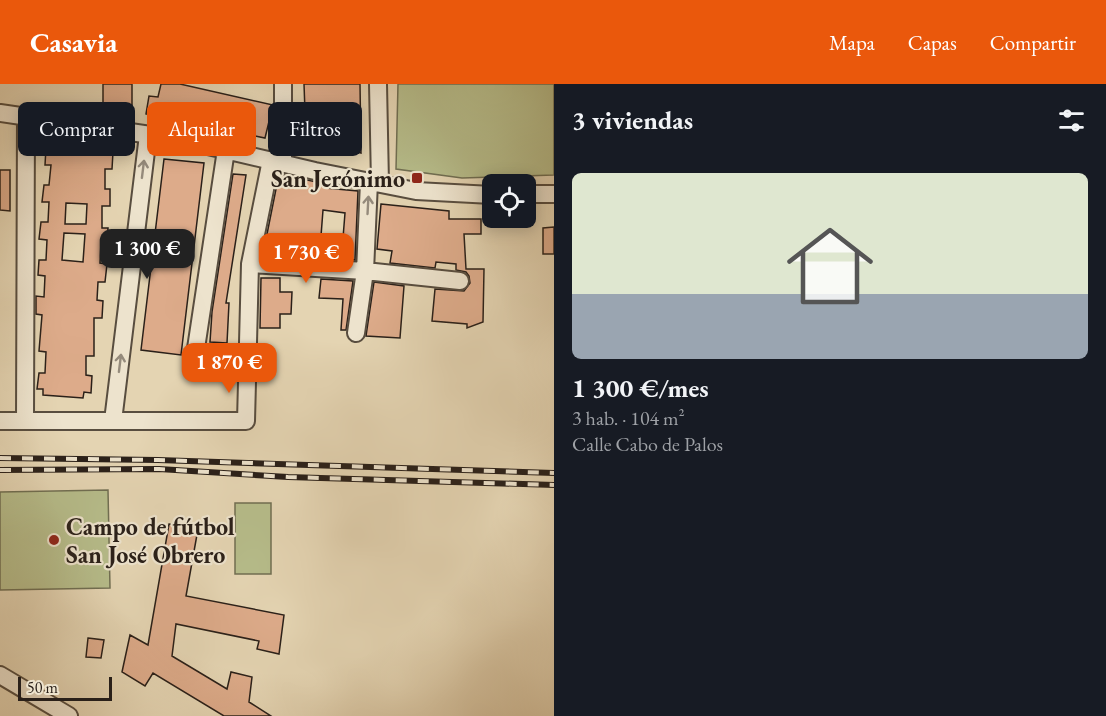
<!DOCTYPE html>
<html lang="es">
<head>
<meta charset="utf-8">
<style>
	body { margin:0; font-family:"EB Garamond",serif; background:#242831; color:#f1f3f6; height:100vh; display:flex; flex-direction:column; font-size:22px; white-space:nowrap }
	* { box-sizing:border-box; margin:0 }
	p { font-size:20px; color:#9ea1a6 }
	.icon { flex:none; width:33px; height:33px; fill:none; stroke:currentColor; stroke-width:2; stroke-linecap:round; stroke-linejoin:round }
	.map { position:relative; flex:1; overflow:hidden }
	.side { display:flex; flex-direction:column; background:#171b24; width:552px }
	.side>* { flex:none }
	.hud { position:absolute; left:18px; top:18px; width:446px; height:54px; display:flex; gap:12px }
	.buttons { position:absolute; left:482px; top:90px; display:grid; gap:12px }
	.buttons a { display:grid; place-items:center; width:54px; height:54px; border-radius:9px; background:#171b24; box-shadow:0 3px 15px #0003; font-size:30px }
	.scale { position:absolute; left:18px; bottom:15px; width:94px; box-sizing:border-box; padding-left:6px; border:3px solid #2a2019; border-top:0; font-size:16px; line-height:21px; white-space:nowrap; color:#2a2019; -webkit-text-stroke:4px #ede3cd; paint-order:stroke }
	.price { position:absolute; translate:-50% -51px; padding:0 14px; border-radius:12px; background:#ea580c; color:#fff; font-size:20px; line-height:39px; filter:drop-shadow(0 2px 3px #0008) }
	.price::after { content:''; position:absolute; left:50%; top:36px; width:18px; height:14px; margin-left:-9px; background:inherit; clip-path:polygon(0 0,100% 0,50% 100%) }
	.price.active { background:#222; color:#fff }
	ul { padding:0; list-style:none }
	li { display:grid; align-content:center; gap:12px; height:318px; padding:0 18px }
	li+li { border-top:2px solid #363941 }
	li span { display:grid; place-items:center; height:186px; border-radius:9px; color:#555 }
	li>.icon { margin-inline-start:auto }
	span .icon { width:108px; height:108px; fill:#fffc; stroke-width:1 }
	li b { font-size:26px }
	h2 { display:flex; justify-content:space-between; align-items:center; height:72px; padding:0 18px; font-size:26px }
	.tag { padding:0 21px; border-radius:9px; background:#171b24; box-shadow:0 3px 15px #0003; font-size:21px; line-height:54px }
	.tag.active { background:#ea580c; color:#fff }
	header { display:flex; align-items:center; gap:36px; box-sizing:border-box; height:84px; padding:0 30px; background:#ea580c; color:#fff }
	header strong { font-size:28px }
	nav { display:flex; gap:33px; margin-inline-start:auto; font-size:21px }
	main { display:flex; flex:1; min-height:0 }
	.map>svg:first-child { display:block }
</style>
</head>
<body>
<header>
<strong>Casavia</strong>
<nav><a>Mapa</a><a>Capas</a><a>Compartir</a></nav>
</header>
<main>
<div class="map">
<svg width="554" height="632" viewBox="0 0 554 632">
	<rect width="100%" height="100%" fill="#e4d4b2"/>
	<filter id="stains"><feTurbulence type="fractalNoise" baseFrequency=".00333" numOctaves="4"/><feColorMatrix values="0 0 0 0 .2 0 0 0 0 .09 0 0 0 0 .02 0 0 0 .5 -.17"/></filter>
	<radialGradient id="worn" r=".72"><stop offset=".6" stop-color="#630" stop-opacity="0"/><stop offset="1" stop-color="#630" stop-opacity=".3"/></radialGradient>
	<!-- green -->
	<path fill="#b6bc8a" stroke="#706e52" stroke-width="1.5" d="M398 0H554V91L462 94 396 85Z
		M108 406 110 504 0 506V408Z
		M235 419H271V490H235Z"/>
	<!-- building -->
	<path fill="#ddab8a" stroke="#2a2019" stroke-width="1.5" fill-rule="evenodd" d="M103 0H132V21L103 24Z
		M161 0H180L273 21 265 54 146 30 149 12 158 13Z
		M304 0H360L361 69 306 55Z
		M53 59 91 65V62L106 63V67L113 68 112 85H105V105H110V122H102V144H108L107 159H101L100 179 107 180 105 198H98L97 216 103 217 102 234H94V272H86V291L92 292 91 309 84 308 83 314 43 311V305H37L39 289H45L46 268 39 267 42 231 36 230V212L44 213 45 192 38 191 39 176H46L47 156 39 155 41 138H48L49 118H42L44 101H49L51 81H45L46 64 53 65ZM66 119 87 120 86 140H65ZM64 149 85 150 83 178 62 176Z
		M164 75 204 79 181 271 141 266Z
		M0 86H10V127L0 126Z
		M233 90 246 91 226 219H229L227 259 210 258 212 228Z
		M279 90 326 100V104L358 107 355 176 263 170ZM323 126 345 129 343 154 321 152Z
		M381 120 449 127V135H481V150H464L466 185H484L483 238 467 244V240L432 237 435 205 464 207 470 199 469 192 466 188 456 186V180L436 178 435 184 390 179 392 167 377 165Z
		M554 143V170H543V144Z
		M261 194H280V208H292L291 230H280V244H260Z
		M321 195 353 197 346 246H341L343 215 319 214Z
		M374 198 404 202 400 254 366 252Z
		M169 440 198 445 186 512 284 531 279 570 257 565 259 557 176 540 172 572 227 605 231 588 252 593 249 618 271 632H224L153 589 145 602 122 588 130 551 148 561Z
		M88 554 104 556 101 574 86 573Z"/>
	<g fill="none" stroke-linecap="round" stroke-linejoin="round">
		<!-- minor casing -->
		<g stroke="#584d3f" stroke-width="20">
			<path id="minor" d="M378 0 380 99
				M0 29 178 55 315 87 416 107 492 111
				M283 80V0
				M525 110H554
				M250 180 365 187 460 197
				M356 249 365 187 369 98
				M195 271 226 66
				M0 337H246L250 180 271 76
				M25 337 26 32
				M113 337 148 51
				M0 591 69 632"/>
		</g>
		<!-- minor -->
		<use href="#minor" stroke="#ede3cd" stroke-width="16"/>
		<!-- rail casing -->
		<g stroke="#2a2019" stroke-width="6">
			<path id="rail" d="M0 374 158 376 554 389
				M0 386 159 385 288 393 554 401"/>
		</g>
		<!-- rail -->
		<use href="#rail" stroke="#ede3cd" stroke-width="4" stroke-dasharray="11" stroke-linecap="butt"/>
	</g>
	<!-- one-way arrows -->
	<defs><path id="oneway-shaft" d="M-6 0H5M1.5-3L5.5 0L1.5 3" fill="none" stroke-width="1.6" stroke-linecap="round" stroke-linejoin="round" transform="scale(1.5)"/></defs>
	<g stroke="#958b7c">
		<use href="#oneway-shaft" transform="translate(143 85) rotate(-83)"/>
		<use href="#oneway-shaft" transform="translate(368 121) rotate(-87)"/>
		<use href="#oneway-shaft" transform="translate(120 279) rotate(-83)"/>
	</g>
	<!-- markers -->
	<g fill="#8f2418" stroke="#ede3cd" stroke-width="2">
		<rect x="411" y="88" width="12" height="12" rx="3"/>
		<circle cx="54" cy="456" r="6"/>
	</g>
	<g text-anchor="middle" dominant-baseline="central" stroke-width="4.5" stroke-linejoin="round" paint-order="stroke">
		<!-- poi labels -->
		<g font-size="24" font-weight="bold" fill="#2a2019" stroke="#ede3cd" text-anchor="end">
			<text x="405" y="94">San Jerónimo</text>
			<text x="66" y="442" text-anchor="start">Campo de fútbol<tspan x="66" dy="28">San José Obrero</tspan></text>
		</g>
	</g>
	<rect width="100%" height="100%" filter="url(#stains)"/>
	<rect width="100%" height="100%" fill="url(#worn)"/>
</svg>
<div class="buttons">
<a><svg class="icon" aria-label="locate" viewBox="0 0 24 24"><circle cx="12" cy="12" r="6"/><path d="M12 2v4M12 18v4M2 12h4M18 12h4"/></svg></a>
</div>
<div class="scale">50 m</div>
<b class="price active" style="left:147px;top:196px">1 300 €</b>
<b class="price" style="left:306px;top:200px">1 730 €</b>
<b class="price" style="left:229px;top:310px">1 870 €</b>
<div class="hud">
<a class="tag">Comprar</a>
<a class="tag active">Alquilar</a>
<a class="tag">Filtros</a>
</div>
</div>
<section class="side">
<h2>3 viviendas<svg class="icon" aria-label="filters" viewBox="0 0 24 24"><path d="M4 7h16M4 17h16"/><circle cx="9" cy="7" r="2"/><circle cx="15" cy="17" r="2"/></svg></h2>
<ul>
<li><span style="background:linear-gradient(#dfe7d0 65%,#9aa5b1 0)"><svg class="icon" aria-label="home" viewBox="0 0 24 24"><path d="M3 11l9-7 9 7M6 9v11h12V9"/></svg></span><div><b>1 300 €/mes</b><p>3 hab. · 104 m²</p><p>Calle Cabo de Palos</p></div></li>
</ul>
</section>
</main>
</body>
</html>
